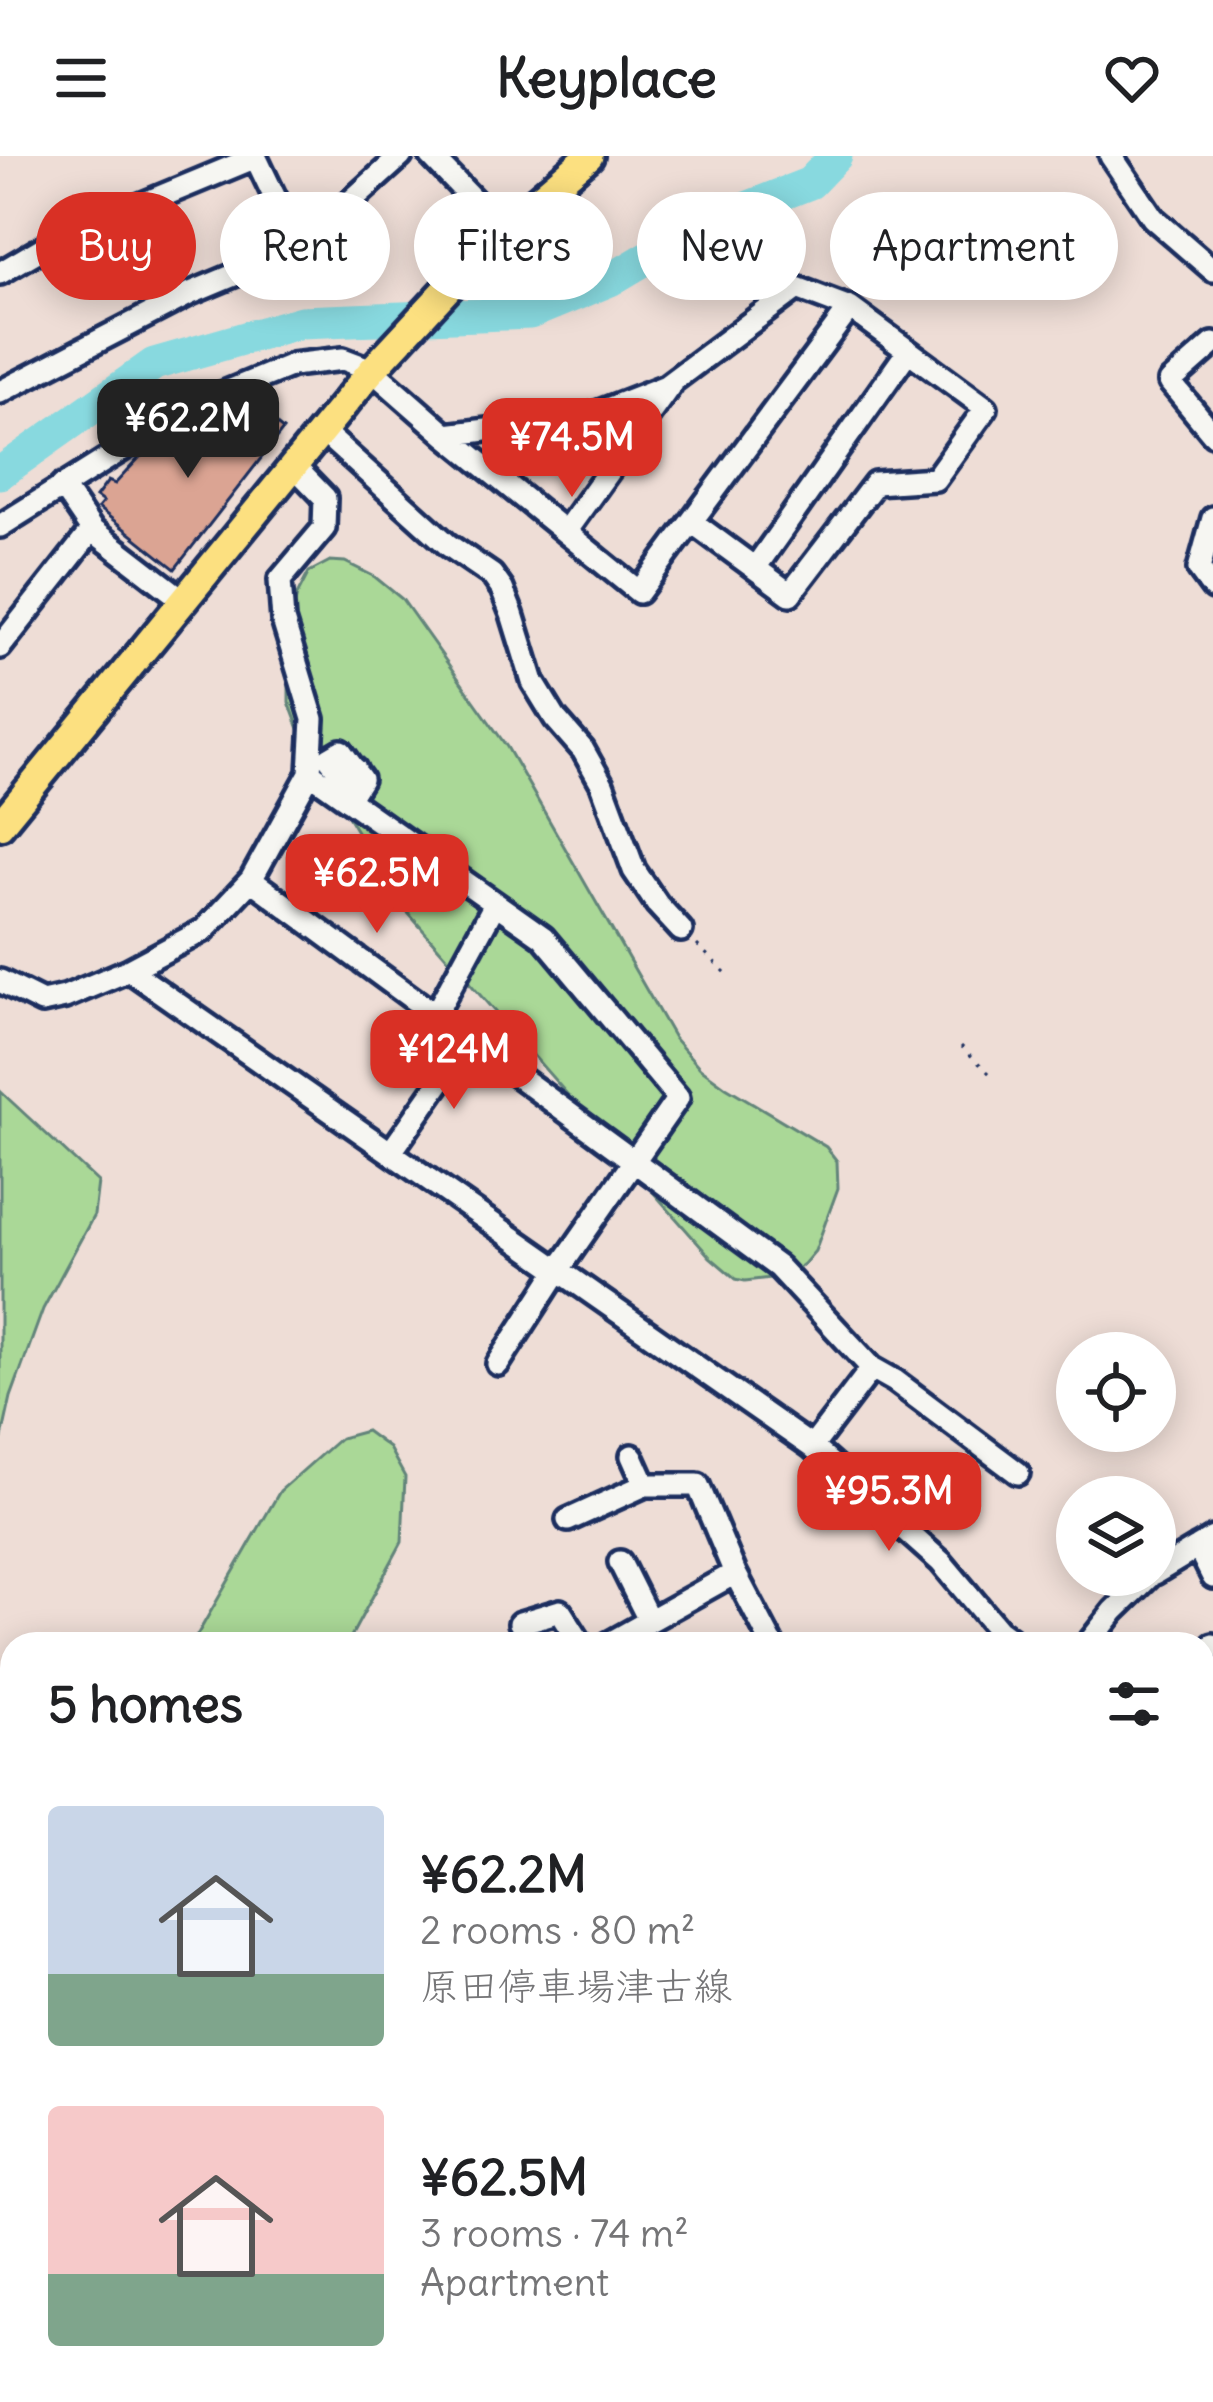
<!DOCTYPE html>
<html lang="en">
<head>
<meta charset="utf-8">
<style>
	body { margin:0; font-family:Delius,"Klee One",sans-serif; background:#f6f6f6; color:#202124; height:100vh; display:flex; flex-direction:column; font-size:45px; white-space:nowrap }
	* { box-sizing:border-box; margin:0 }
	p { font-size:39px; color:#757577 }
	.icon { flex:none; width:66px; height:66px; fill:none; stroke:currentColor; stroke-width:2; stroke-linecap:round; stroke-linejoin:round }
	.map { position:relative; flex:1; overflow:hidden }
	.sheet { position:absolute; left:0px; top:1476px; width:1215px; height:771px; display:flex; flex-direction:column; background:#fff; border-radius:36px 36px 0 0; box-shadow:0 6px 30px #0003 }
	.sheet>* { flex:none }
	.guide { position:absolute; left:36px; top:36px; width:1143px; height:108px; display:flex; gap:24px }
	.fabs { position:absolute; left:1056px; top:1176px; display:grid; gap:24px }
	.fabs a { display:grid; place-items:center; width:120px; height:120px; border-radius:50%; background:#fff; box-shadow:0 6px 30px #0003; font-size:60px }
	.price { position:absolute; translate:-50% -102px; padding:0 27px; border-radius:24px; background:#d93025; color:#fff; font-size:39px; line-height:78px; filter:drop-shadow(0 3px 6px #0008) }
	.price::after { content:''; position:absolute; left:50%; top:72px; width:36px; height:27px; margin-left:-18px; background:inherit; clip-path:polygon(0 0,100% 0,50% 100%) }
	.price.on { background:#222; color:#fff }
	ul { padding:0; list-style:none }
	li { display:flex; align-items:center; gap:36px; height:300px; padding:0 48px }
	li span { display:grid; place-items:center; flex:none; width:336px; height:240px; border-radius:12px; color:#555 }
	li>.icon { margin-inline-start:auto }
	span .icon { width:144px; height:144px; fill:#fffc; stroke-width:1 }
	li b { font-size:51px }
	h2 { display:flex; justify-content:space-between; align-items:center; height:144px; padding:0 48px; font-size:51px }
	.chip { padding:0 42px; border-radius:54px; background:#fff; box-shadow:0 6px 30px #0003; font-size:42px; line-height:108px }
	.chip.on { background:#d93025; color:#fff }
	header { display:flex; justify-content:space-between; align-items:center; height:156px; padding:0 48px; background:#fff; font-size:54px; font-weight:800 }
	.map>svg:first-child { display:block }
</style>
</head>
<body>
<header><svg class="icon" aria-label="menu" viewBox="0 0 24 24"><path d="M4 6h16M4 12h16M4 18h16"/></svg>Keyplace<svg class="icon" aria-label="heart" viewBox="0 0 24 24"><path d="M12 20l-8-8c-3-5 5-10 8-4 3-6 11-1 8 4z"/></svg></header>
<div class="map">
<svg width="1213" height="2246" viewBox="0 0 1213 2246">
	<rect width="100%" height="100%" fill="#eeddd6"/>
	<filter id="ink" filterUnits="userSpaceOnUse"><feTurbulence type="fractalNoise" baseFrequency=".00833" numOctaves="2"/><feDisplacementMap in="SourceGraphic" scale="24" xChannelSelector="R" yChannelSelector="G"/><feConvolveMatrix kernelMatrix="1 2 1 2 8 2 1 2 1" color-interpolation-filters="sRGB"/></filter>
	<g filter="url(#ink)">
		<!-- green -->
		<path fill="#aad897" stroke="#62847a" stroke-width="3" d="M330 405 345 406 375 421 402 443 507 591 674 882 700 912 726 931 826 991 837 1005 838 1032 815 1095 804 1108 788 1120 745 1125 736 1123 710 1101 402 750 305 589 289 546V472L297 439 309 416Z
			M0 935 98 1026 94 1059 43 1153 11 1241 0 1291Z
			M366 1275 389 1292 405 1321 402 1386 347 1488H192L280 1335 340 1282Z"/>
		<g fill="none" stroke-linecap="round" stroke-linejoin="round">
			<!-- river -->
			<path stroke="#88d9df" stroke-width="33" d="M0 317 154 208 301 166 530 157 610 124 701 70 810 27 836 0"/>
		</g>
		<!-- building -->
		<path fill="#dba493" stroke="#1b2f5e" stroke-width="3" d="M245 244 283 274 175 413 98 352 103 346 96 341 108 325 115 328 140 301Z"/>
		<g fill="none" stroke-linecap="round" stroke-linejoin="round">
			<!-- minor casing -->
			<g stroke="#1b2f5e" stroke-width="30">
				<path id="minor" d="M255 0 299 92
					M431 0 502 74
					M1111 0 1153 62 1213 114
					M0 117 58 83 256 1
					M1213 188 1170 226 1213 278
					M0 236 191 137 299 92 401 0
					M322 275 448 389 492 419 502 433 512 458 533 526 555 562 583 594 602 628 634 714 657 748 681 774
					M446 279 584 262 666 230 797 132 850 152 986 252 935 323 875 327 790 438 692 366
					M62 330 92 374 183 444
					M1213 362 1199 413 1213 432
					M0 370 190 251 292 209 343 203 372 214 446 279 639 436 850 152
					M565 376 671 228
					M755 412 908 195
					M0 491 92 374
					M310 617 543 781 678 942 559 1113 498 1208
					M348 644 361 623 341 595 329 602 344 621 355 613
					M251 724 778 1111 872 1212
					M129 814 812 1291 941 1406 998 1474 1017 1488
					M0 825 42 846 65 841 129 814 204 774 251 724 310 617 313 563 283 464 280 424 324 372 325 342 293 309
					M436 857 495 748
					M391 996 470 883
					M812 1291 872 1212 895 1225 1018 1317
					M632 1300 645 1329
					M568 1364 645 1329H698L735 1417 772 1488
					M1198 1391 1213 1421
					M620 1406 649 1464
					M1155 1417 1213 1382
					M520 1467 560 1455 581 1488
					M608 1488 735 1417
					M1088 1488 1114 1455 1151 1419
					M1203 1502 1213 1489
					M1203 1774 1213 1757
					M1203 1821 1213 1827
					M1203 1954 1209 1958 1203 1968
					M1203 2161 1213 2144
					M74 2246 77 2235
					M182 2246 189 2235
					M307 2246 314 2235
					M445 2246 452 2235
					M572 2246 579 2235
					M705 2246 713 2235
					M907 2246 914 2235
					M1029 2246 1036 2235
					M1152 2246 1159 2235"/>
			</g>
			<!-- major casing -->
			<g stroke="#1b2f5e" stroke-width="36">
				<path id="major" d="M0 669 372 214 502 74 589 0"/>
			</g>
			<!-- highway casing -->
			<g stroke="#1b2f5e" stroke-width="39">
				<path id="highway" d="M1203 1585 1213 1573
					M1203 1677 1213 1660
					M745 2246 753 2235
					M824 2246 831 2235
					M870 2246 876 2235"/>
			</g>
			<!-- path -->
			<path stroke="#1b2f5e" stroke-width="3" stroke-dasharray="3 9" stroke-linecap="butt" d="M697 789 726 817
				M961 890 990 918"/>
			<!-- minor -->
			<use href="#minor" stroke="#f6f6f2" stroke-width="21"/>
			<!-- major -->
			<use href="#major" stroke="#fce080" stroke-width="27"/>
			<!-- highway -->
			<use href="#highway" stroke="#fce080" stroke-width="30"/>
		</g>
	</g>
</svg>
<div class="fabs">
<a><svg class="icon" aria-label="locate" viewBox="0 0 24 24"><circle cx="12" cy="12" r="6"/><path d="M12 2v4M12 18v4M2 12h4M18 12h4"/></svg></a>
<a><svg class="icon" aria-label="layers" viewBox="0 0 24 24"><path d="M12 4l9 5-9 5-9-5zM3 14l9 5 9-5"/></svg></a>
</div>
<b class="price on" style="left:188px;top:325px">¥62.2M</b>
<b class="price" style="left:572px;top:344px">¥74.5M</b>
<b class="price" style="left:377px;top:780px">¥62.5M</b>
<b class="price" style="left:454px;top:956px">¥124M</b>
<b class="price" style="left:889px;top:1398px">¥95.3M</b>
<div class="guide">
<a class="chip on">Buy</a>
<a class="chip">Rent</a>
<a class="chip">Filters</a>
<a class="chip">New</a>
<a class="chip">Apartment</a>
</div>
<section class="sheet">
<h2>5 homes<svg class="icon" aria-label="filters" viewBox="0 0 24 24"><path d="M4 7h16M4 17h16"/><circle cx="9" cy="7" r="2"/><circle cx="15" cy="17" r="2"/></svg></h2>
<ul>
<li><span style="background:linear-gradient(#c9d6e8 70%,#7fa58c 0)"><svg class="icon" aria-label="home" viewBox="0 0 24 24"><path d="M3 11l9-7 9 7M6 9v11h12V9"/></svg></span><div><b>¥62.2M</b><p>2 rooms · 80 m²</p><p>原田停車場津古線</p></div></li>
<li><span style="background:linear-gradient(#f6c9c9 70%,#7fa58c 0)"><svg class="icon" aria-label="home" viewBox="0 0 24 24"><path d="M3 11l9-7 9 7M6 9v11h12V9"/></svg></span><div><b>¥62.5M</b><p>3 rooms · 74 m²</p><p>Apartment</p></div></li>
</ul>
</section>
</div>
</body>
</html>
